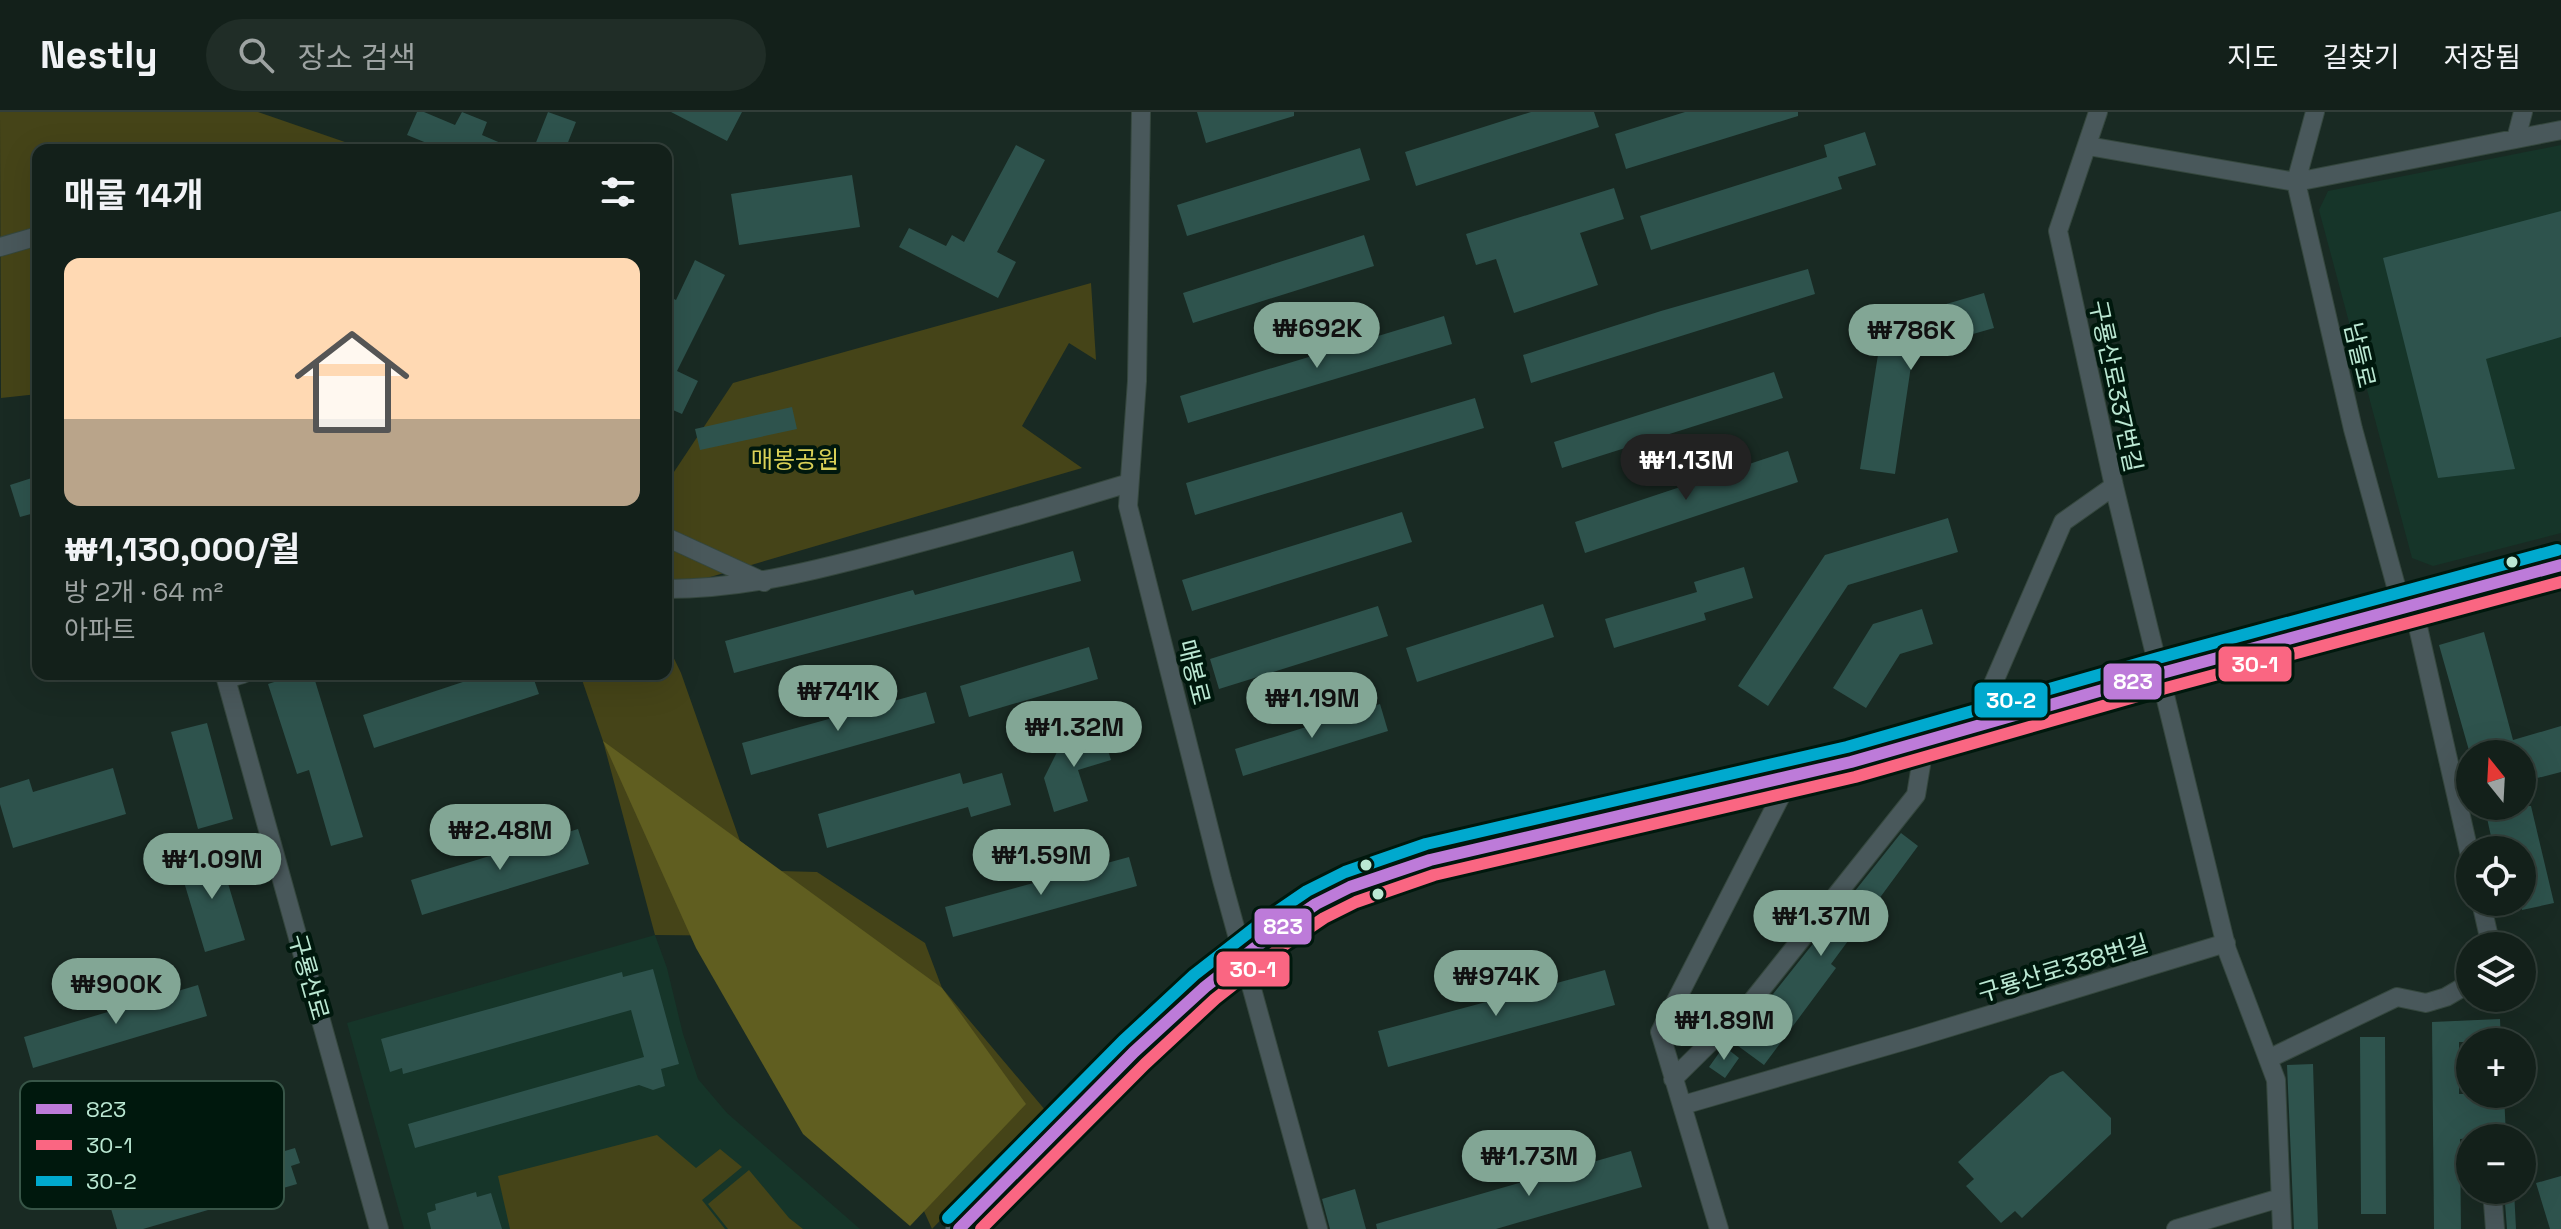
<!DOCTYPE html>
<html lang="ko">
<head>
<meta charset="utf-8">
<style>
	body { margin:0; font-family:"Space Grotesk","Noto Sans KR",sans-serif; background:#202d27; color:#f1f3f6; height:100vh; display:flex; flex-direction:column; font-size:30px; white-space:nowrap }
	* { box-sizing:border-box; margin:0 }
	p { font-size:26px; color:#9da3a2 }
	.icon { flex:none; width:44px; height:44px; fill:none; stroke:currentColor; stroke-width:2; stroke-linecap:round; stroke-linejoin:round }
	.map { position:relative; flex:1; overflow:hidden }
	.drawer { position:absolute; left:32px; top:32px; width:640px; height:536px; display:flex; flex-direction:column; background:#13201a; border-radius:16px; box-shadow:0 8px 32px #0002,0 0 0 2px #323e39 }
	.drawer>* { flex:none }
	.needle { width:52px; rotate:342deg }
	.fabs { position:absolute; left:2456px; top:628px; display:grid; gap:16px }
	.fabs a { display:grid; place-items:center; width:80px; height:80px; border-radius:50%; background:#13201a; box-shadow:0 8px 32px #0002,0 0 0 2px #323e39; font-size:40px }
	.price { position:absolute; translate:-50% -68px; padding:0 18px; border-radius:28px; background:#82a695; color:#111; font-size:26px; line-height:52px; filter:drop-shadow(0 2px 4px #0008) }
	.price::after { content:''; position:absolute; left:50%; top:48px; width:24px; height:18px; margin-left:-12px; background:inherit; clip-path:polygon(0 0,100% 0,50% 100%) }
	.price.current { background:#222; color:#fff }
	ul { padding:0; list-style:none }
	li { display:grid; align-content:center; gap:16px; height:424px; padding:0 32px }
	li+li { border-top:2px solid #323e39 }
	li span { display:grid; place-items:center; height:248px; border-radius:16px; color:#555 }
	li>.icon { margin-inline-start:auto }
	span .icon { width:144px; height:144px; fill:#fffc; stroke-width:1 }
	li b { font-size:34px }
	h2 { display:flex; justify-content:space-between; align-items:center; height:96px; padding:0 32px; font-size:34px }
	header { display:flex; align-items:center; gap:48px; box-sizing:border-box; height:112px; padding:0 40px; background:#13201a; border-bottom:2px solid #323e39 }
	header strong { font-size:38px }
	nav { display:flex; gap:44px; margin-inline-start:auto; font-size:28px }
	.search { width:560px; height:72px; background:#202d27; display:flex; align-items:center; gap:20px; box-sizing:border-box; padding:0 28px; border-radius:44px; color:#9da3a2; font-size:30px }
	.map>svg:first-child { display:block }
</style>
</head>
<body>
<header>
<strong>Nestly</strong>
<div class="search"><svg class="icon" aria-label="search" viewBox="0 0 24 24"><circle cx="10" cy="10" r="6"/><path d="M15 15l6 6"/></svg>장소 검색</div>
<nav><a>지도</a><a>길찾기</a><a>저장됨</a></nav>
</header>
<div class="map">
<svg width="2561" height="1117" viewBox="0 0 2561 1117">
	<rect width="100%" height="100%" fill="#192a23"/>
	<!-- built -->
	<path fill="#163529" d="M2561 33V421L2433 454 2412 446 2319 98 2328 79Z
		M655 823 667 856 683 922 698 967 727 1001 860 1117H404L347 911Z"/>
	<!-- green -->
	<path fill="#454418" d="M0 0H258L368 38H38V282L1 286Z
		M1091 171 1096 248 1069 231 1022 314 1082 356 666 478V372L733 271Z
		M666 530 681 561 740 729 780 759 817 760 925 831 942 876 1046 999 932 1117 809 844 766 824 655 823 603 629 580 562H666Z
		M657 1023 696 1056 720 1037 742 1055 702 1088 725 1117H510L498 1064Z
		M749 1058 789 1106 803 1117H728L708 1092Z"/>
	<!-- forest -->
	<path fill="#605e20" d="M603 629 942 876 1026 992 910 1114 803 1022 696 836Z"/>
	<!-- building -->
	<path fill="#2e534d" d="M417 0H424L455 13 462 0 487 10 482 23 517 38H444L407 23Z
		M548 0 576 10 565 38H533Z
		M671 0H742L727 29Z
		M1197 0H1294V4L1206 31Z
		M1531 0H1594L1599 15 1416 74 1405 40Z
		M1685 0H1798V4L1626 57 1615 22Z
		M1865 20 1876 53 1838 65 1842 77 1651 138 1640 104 1827 45 1824 33Z
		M1016 33 1045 48 997 140 1016 150 998 186 899 135 909 116 946 134 952 123 964 130Z
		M1360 36 1370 68 1187 124 1177 93Z
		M852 63 860 115 739 133 731 82Z
		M1614 76 1624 107 1580 121 1598 173 1514 201 1496 147 1476 153 1466 122Z
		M2561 99V225L2486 247 2515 357 2438 366 2383 146Z
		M1364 123 1374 154 1193 211 1183 181Z
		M695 148 725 163 677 259 698 269 682 302 666 295V183L676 188Z
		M1808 157 1815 182 1531 271 1523 243 1661 199Z
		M1984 181 1994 216 1924 236 1911 254 1895 362 1860 357 1880 230 1912 202Z
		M1444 204 1452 232 1188 311 1180 284Z
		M1774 260 1783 286 1562 356 1554 330Z
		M1475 286 1484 316 1195 403 1186 371Z
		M792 295 797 317 700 338 695 317Z
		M1788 339 1798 370 1585 441 1575 410Z
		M38 364V400L20 405 10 373Z
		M1402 400 1412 430 1192 499 1182 468Z
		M1948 406 1958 440 1848 473 1768 594 1738 574 1825 443Z
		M1073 439 1081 469 734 561 725 529 913 478 915 483Z
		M1744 455 1753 486 1704 501 1706 508 1614 536 1605 507 1697 480 1694 470Z
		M1543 492 1554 525 1417 570 1406 536Z
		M1378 494 1388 524 1219 577 1210 547Z
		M1922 497 1933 532 1900 542 1866 596 1833 576 1873 512Z
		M2484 520 2513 628 2561 614V660L2522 670V642H2470L2439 533Z
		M1089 535 1098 567 969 605 960 574Z
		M299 562H313L363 725 331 734 309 658 297 662 268 572Z
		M487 562H532L539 582 374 636 363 603Z
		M926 580 935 611 751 663 742 631Z
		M1380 592 1388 619 1243 664 1235 637Z
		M207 611 233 707 198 717 171 620Z
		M1101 617 1111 648 1078 658 1088 689 1054 700 1044 666 1062 630Z
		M113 656 126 702 13 736 0 692V676L29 667 33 680Z
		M960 661 963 672 1002 661 1011 693 971 705 968 695 827 736 818 702Z
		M2499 694H2531L2554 791 2522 798V738H2494L2485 697Z
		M578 717 589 752 422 803 411 768Z
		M1901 721 1918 734 1831 852 1836 856 1764 953 1734 931Z
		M218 738 245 828 205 840 178 750Z
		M1129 745 1137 774 953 825 945 795Z
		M653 857 679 952 661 957 665 974 653 978 639 973 415 1036 408 1012 644 945 631 898 403 962 402 956 390 960 381 927 622 860 623 865Z
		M1605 858 1615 893 1388 955 1378 919Z
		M198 873 207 904 33 956 24 925Z
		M2500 907 2501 930H2459V982H2504L2506 1024 2460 1027 2461 1117H2434L2432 910Z
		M2360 925H2385L2386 1102H2361Z
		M1724 934 1739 946 1725 966 1709 955Z
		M2313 952 2318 1117H2294L2287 953Z
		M2063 959 2111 1006V1022L2022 1106 2015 1099 2001 1111 1966 1074 1974 1067 1958 1050 2050 964Z
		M295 1036 300 1051 291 1054 297 1072 143 1117H117L109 1090Z
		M1631 1039 1642 1075 1496 1117H1377L1376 1112Z
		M2561 1064V1117H2550L2536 1071Z
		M1355 1077 1366 1117H1330L1322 1087Z
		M2504 1078H2514L2516 1117H2507Z
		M476 1080 477 1085 491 1081 502 1117H431L427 1101 436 1098 435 1092Z"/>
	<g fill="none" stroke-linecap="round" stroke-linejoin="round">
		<!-- street casing -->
		<g stroke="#35473e" stroke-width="20">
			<path id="street" d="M1141 0 1137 269 1128 394 1222 768 1318 1117
				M2098 0 2058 119 2114 374 2227 838 2276 968 2282 1117
				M2315 0 2296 70 2353 317 2402 496
				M2516 27 2523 0
				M2088 34 2296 70 2561 18
				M0 135 38 124
				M666 425 764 470
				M666 477C746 477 822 457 900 436 977 416 1053 394 1129 371
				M2413 493 2470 744
				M243 562 226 567 379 1117
				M1974 616 2063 410 2114 374
				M2481 790 2491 834
				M2268 947 2397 885 2426 891 2446 885 2470 871
				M1673 967 1752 889 1916 683 1925 629
				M1683 993 1914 926 2226 831
				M2492 1078 2495 1117
				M1719 1117 1660 920 1790 666
				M2176 1117 2280 1086"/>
		</g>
		<!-- secondary casing -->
		<g stroke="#35473e" stroke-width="28">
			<path id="secondary" d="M959 1117 1134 940 1205 875 1275 820 1316 792 1350 775 1430 748 1851 650 2162 561 2561 453"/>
		</g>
		<!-- street -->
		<use href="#street" stroke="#49585b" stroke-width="18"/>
		<!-- secondary -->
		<use href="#secondary" stroke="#506166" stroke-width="26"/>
		<!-- bus-1 casing -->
		<g stroke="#00180d" stroke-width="18">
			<path id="bus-1" d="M959 1117 1134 940 1205 875 1275 820 1316 792 1350 775 1430 748 1851 650 2162 561 2561 453"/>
		</g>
		<!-- bus-2 casing -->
		<g stroke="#00180d" stroke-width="18">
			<path id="bus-2" d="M981 1117 1145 952 1215 887 1284 833 1324 806 1356 790 1434 763 1855 665 2166 576 2561 470"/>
		</g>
		<!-- bus-3 casing -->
		<g stroke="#00180d" stroke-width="18">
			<path id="bus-3" d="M948 1106 1123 929 1194 863 1266 807 1307 779 1345 760 1426 732 1847 635 2158 546 2557 438"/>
		</g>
		<!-- bus-1 -->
		<use href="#bus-1" stroke="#bd7bd9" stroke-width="12"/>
		<!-- bus-2 -->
		<use href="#bus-2" stroke="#fa6682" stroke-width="12"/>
		<!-- bus-3 -->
		<use href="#bus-3" stroke="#00a9ce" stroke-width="12"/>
	</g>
	<!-- markers -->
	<g fill="#bbe8d3" stroke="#00180d" stroke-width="3">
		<circle cx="2512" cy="450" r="7"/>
		<circle cx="1366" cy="753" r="7"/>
		<circle cx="1378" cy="782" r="7"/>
	</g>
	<g text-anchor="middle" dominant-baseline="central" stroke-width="8" stroke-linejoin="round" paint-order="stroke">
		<!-- street labels -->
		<g font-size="24" fill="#bbe8d3" stroke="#00180d">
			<text transform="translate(2360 243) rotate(77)">남들로</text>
			<text transform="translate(2116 274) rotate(78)">구룡산로337번길</text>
			<text transform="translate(1194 560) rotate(76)">매봉로</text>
			<text transform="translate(2063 856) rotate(-17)">구룡산로338번길</text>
			<text transform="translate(309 865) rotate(74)">구룡산로</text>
		</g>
		<!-- park labels -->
		<g font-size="24" fill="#dad157" stroke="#00180d">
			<text x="795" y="347">매봉공원</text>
		</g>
	</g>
	<!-- legend -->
	<rect x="20" y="969" width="264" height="128" rx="12" fill="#00180d" stroke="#385648" stroke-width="2"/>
	<rect x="36" y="992" width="36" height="10" fill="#bd7bd9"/>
	<rect x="36" y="1028" width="36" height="10" fill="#fa6682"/>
	<rect x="36" y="1064" width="36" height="10" fill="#00a9ce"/>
	<g font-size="22" fill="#bbe8d3">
		<text x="86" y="1005">823</text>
		<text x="86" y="1041">30-1</text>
		<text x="86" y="1077">30-2</text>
	</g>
	<g stroke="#00180d" stroke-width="3">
		<rect x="2217" y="533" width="76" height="38" rx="8" fill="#fa6682"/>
		<rect x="2102" y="550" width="61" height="39" rx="8" fill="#bd7bd9"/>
		<rect x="1973" y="569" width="76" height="38" rx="8" fill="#00a9ce"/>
		<rect x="1253" y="795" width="60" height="39" rx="8" fill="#bd7bd9"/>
		<rect x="1215" y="838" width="76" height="38" rx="8" fill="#fa6682"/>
	</g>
	<g font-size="22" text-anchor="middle" font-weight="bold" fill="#fff">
		<text x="2255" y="560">30-1</text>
		<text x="2133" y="577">823</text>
		<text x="2011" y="596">30-2</text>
		<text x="1283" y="822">823</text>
		<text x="1253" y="865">30-1</text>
	</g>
</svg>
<div class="fabs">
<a><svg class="needle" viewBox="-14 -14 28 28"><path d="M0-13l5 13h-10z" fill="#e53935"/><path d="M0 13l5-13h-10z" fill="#9da3a2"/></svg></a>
<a><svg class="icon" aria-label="locate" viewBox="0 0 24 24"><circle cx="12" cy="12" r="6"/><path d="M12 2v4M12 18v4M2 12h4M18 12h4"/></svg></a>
<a><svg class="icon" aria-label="layers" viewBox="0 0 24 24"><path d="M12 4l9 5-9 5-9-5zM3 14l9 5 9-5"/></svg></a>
<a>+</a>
<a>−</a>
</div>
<b class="price" style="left:1317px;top:258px">₩692K</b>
<b class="price" style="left:1911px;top:260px">₩786K</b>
<b class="price current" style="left:1686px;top:390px">₩1.13M</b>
<b class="price" style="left:838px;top:621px">₩741K</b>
<b class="price" style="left:1312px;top:628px">₩1.19M</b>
<b class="price" style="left:1074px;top:657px">₩1.32M</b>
<b class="price" style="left:500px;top:760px">₩2.48M</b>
<b class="price" style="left:1041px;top:785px">₩1.59M</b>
<b class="price" style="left:212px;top:789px">₩1.09M</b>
<b class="price" style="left:1821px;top:846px">₩1.37M</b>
<b class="price" style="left:1496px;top:906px">₩974K</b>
<b class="price" style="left:116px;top:914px">₩900K</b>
<b class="price" style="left:1724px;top:950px">₩1.89M</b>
<b class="price" style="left:1529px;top:1086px">₩1.73M</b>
<section class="drawer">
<h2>매물 14개<svg class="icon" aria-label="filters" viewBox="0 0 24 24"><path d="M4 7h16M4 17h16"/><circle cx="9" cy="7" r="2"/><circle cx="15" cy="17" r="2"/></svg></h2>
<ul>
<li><span style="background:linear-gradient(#ffd9b3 65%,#b9a48a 0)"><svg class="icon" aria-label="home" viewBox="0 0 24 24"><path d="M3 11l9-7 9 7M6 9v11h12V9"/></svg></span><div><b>₩1,130,000/월</b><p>방 2개 · 64 m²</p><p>아파트</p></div></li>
</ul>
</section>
</div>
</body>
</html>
